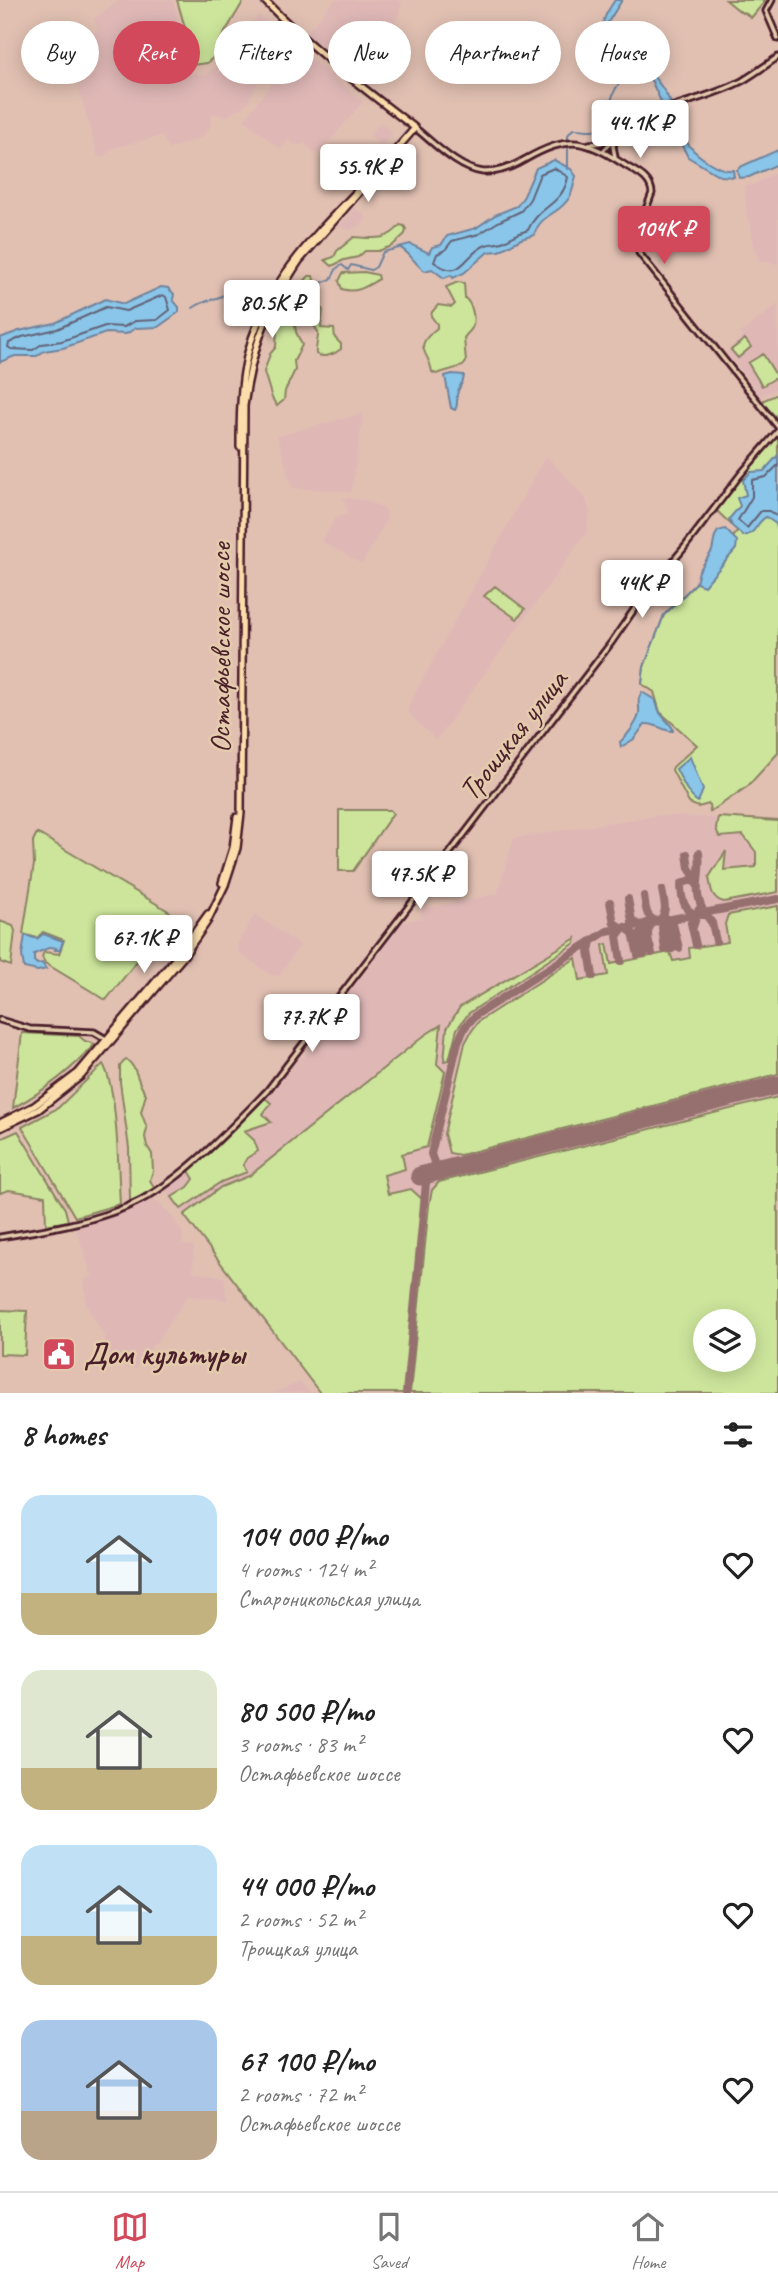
<!DOCTYPE html>
<html lang="en">
<head>
<meta charset="utf-8">
<style>
	body { margin:0; font-family:Caveat,sans-serif; background:#f6f6f6; color:#222; height:100vh; display:flex; flex-direction:column; font-size:26px; white-space:nowrap }
	* { box-sizing:border-box; margin:0 }
	p { font-size:23px; color:#767676 }
	.icon { flex:none; width:38px; height:38px; fill:none; stroke:currentColor; stroke-width:2; stroke-linecap:round; stroke-linejoin:round }
	.map { position:relative; height:1393px; overflow:hidden }
	.panel { display:flex; flex-direction:column; background:#fff; flex:1 }
	.panel>* { flex:none }
	.banner { position:absolute; left:21px; top:21px; width:737px; height:63px; display:flex; gap:14px }
	.buttons { position:absolute; left:693px; top:1309px; display:grid; gap:14px }
	.buttons a { display:grid; place-items:center; width:63px; height:63px; border-radius:50%; background:#fff; box-shadow:0 4px 18px #0003; font-size:35px }
	.price { position:absolute; translate:-50% -60px; padding:0 16px; border-radius:7px; background:#fff; color:#222; font-size:23px; line-height:46px; filter:drop-shadow(0 2px 4px #0008) }
	.price::after { content:''; position:absolute; left:50%; top:42px; width:21px; height:16px; margin-left:-10px; background:inherit; clip-path:polygon(0 0,100% 0,50% 100%) }
	.price.current { background:#d1495b; color:#fff }
	ul { padding:0; list-style:none }
	li { display:flex; align-items:center; gap:21px; height:175px; padding:0 21px }
	li span { display:grid; place-items:center; flex:none; width:196px; height:140px; border-radius:21px; color:#555 }
	li>.icon { margin-inline-start:auto }
	span .icon { width:84px; height:84px; fill:#fffc; stroke-width:1 }
	li b { font-size:30px }
	h2 { display:flex; justify-content:space-between; align-items:center; height:84px; padding:0 21px; font-size:30px }
	.chip { padding:0 24px; border-radius:32px; background:#fff; box-shadow:0 4px 18px #0003; font-size:24px; line-height:63px }
	.chip.current { background:#d1495b; color:#fff }
	.dock { display:flex; justify-content:space-around; align-items:center; height:98px; border-top:2px solid #e0e0e0; background:#fff; font-size:19px; color:#767676 }
	.dock a { display:grid; justify-items:center; gap:4px }
	.dock .current { color:#d1495b }
	.map>svg:first-child { display:block }
</style>
</head>
<body>
<div class="map">
<svg width="778" height="1393" viewBox="0 0 778 1393">
	<rect width="100%" height="100%" fill="#e1c0b2"/>
	<filter id="ink" filterUnits="userSpaceOnUse"><feTurbulence type="fractalNoise" baseFrequency=".0143" numOctaves="2"/><feDisplacementMap in="SourceGraphic" scale="14" xChannelSelector="R" yChannelSelector="G"/><feConvolveMatrix kernelMatrix="1 2 1 2 8 2 1 2 1" color-interpolation-filters="sRGB"/></filter>
	<g filter="url(#ink)">
		<!-- built -->
		<path fill="#dfb8b6" fill-rule="evenodd" d="M119 0H173L181 31 180 41 193 73 207 76 231 49 262 74 248 103 226 117 212 113 211 126 201 138 169 149 161 136 113 148 103 157H98L65 41 98 32 94 19Z
			M334 0H397L402 4 378 76 373 82 349 61 345 63 306 33Z
			M258 15 363 102 318 155 304 143 301 145 293 144 289 140 280 149 244 120 277 76 240 39Z
			M381 122 393 133 382 146 369 135Z
			M778 171V264L759 261 753 246 751 224 747 219 744 186 753 185Z
			M356 208 367 218 359 227 349 230 338 227Z
			M778 304V389L763 395H760L726 352 742 336 740 333Z
			M364 413 351 492 292 488 277 436Z
			M546 455 585 497 590 512 586 534 436 741 408 712V706Z
			M343 498 366 500 386 510 387 519 362 564 322 542 335 518 348 514Z
			M658 815 778 821V1393H320L164 1189 216 1147 271 1093 301 1056 305 1057V1051L401 924 410 920 423 918 422 909 497 894 514 838ZM705 1321H744V1360H705Z
			M255 914 300 945 279 976H272L239 953 237 945Z
			M155 1199 172 1216 183 1233V1244L194 1246 193 1271 224 1277 227 1300 188 1296 157 1342 140 1359 137 1369 119 1367 115 1361 102 1353 105 1338 86 1305 84 1280 92 1276 74 1224 132 1209Z
			M301 1382 310 1393H273Z"/>
		<!-- green -->
		<path fill="#cce59b" stroke="#8b8263" stroke-width="2" fill-rule="evenodd" d="M177 0H242L243 2 215 49 216 55 207 63 192 65 183 39 186 31Z
			M726 0H766L751 18 744 12 742 13Z
			M400 225 404 226 406 229 405 234 392 246 378 251H365L358 257 344 260 332 266 325 260 334 257 337 251 354 237C372 238 387 242 400 225Z
			M364 272 378 275 379 279C366 286 357 294 342 289L339 281 343 273Z
			M309 276H313L314 280 309 288 311 297 323 310 321 328 334 329 335 338 341 344V349C335 354 323 359 316 354 315 347 319 337 318 332 313 321 305 322 305 307L296 308 294 319 296 332 302 345 294 361 295 370 285 391 284 400 277 406 272 398 264 372 270 354 276 347 277 327 287 288 300 286Z
			M458 282 464 283 465 298C472 304 476 318 472 328 470 332 466 334 464 338L466 362 463 366 436 374 432 372C429 350 411 349 437 328V324L431 316 432 312 438 305 452 307 455 304 446 287Z
			M745 339 751 347 738 358 731 350Z
			M763 354 777 377 762 386 748 363Z
			M778 394V419L763 404 764 400Z
			M776 438H778V753L748 786 710 812 709 804 698 807 689 803 672 770 673 767 697 745 660 712 654 692 642 684 644 667 664 615 696 583 738 531 716 510 735 483Z
			M495 586 525 609 517 619 484 596Z
			M339 810H390L393 813 353 871H339Z
			M718 817 778 821V892L724 902C711 899 711 888 709 877L726 851 724 870 756 867V852L743 835 719 837 716 828Z
			M37 833 170 912 172 917 106 1000 45 963 42 957 44 952 59 954 64 940 43 932 37 938 23 934 34 864 33 841Z
			M778 906V1074L460 1155 449 1153 444 1134 465 1043 471 1032 479 1021 576 958 580 980 608 975 603 945 607 944 611 964 670 952 673 961 690 958 689 948 728 942 725 924 728 915Z
			M0 921 13 926 15 931 11 966 0 962Z
			M576 938 575 943 469 1013 457 1029 449 1060 444 1061 447 1028 460 1007Z
			M441 1025 437 1064 445 1072 427 1147 402 1154 405 1169 384 1175 388 1194 411 1189 423 1200 404 1393H320L184 1215 221 1187 249 1176 425 1035Z
			M22 1033 79 1036 85 1041 95 1044C71 1071 44 1091 13 1108Z
			M126 1059C139 1069 136 1082 146 1094L141 1112 147 1128 145 1137 147 1146 152 1154 153 1171 150 1180 154 1188 138 1198 130 1201 129 1148 120 1082V1066Z
			M103 1064C118 1090 118 1170 120 1204L75 1217 22 1127 58 1108Z
			M778 1097V1393H410L429 1205 432 1190 439 1182ZM705 1321H744V1360H705Z
			M265 1098 271 1103 263 1114 271 1122 244 1131 254 1140 258 1151 247 1158 243 1165 247 1172 221 1182 181 1209 172 1197 188 1187 194 1179 188 1169 216 1147Z
			M18 1131 65 1209 68 1221 46 1225 45 1196 9 1190 0 1193V1139Z
			M0 1310 27 1311 25 1355 0 1354Z"/>
		<!-- water -->
		<path fill="#89c6e9" stroke="#70839d" stroke-width="2" d="M615 0H622L605 27 607 36C633 53 657 74 671 103L663 106 651 80 640 69 602 40C600 23 606 13 615 0Z
			M673 109C677 120 679 130 686 141 693 153 718 172 733 170L734 177 720 176 688 157 666 116 665 112Z
			M778 150V164L749 177 739 178 737 170 740 167Z
			M554 160 571 169 576 176C574 183 573 192 569 198 559 215 541 213 534 235L521 239 499 251 488 252 464 273 453 278 451 275 444 278 432 269 425 271C414 264 411 253 399 247L410 244 429 253 432 247 441 245 447 236 476 228 495 215 517 206 524 196 536 168Z
			M161 287 168 288 174 294 173 300 179 307V312L158 327 136 328 126 334 106 333 63 348 44 351 37 356H15L0 362V338L19 331 55 323 105 299 124 304Z
			M452 374 464 375C464 383 458 387 457 395 456 401 459 404 455 410L451 408 445 376Z
			M778 455V532L776 524 766 517C756 522 756 535 743 536L732 526 729 519 740 506 737 498 746 495 743 480 751 472 764 471Z
			M725 529 737 541 736 549 704 586 696 583 699 571 712 551 715 536 718 531Z
			M642 692 655 700 660 713 672 727 673 731C664 732 657 723 645 724L634 739 621 747 620 742C627 736 637 723 639 714 640 705 636 700 642 692Z
			M690 757 703 790 698 802C688 796 682 780 676 769Z
			M43 934 63 941 60 950H55L56 948 51 947 34 954V961L37 964 42 963 46 969 38 971 24 968 22 955 25 935 37 939Z"/>
		<g fill="none" stroke-linecap="round" stroke-linejoin="round">
			<!-- shore -->
			<path stroke="#636277" stroke-width="2" d="M554 168 568 177C563 205 538 206 528 230 518 233 511 238 502 242 497 244 491 243 486 245 463 254 463 283 434 262L437 254 445 250 452 241 479 234 498 222 521 211 530 199 540 174Z
				M163 295 166 297 170 310 157 320 135 321 124 327 105 326 62 341 42 344 33 350 11 349 8 347 9 343 22 337 57 329 106 307 126 311Z
				M778 465 766 477 752 480V497L738 520 747 528 761 511H769L778 517"/>
			<!-- stream -->
			<path stroke="#70839d" stroke-width="2" d="M568 169V135L573 129C582 128 592 133 600 128 613 121 606 91 624 80 630 76 639 75 645 72
				M283 291 302 294 307 292 313 297 312 287 331 279 337 268 342 265 348 270 351 265 371 270 376 267 383 252 399 248
				M193 308C208 297 222 301 234 287L246 295 252 290 260 296 270 294
				M642 683 644 667 664 615 696 583"/>
			<!-- taxiway -->
			<path stroke="#96706e" stroke-width="8" d="M699 853C702 874 692 889 703 910
				M687 854 689 868 696 879
				M697 884 691 880 681 884C681 896 683 910 695 914L701 907
				M644 896C646 907 645 919 658 921 669 913 664 902 662 890
				M628 899 632 921 639 925
				M610 902 614 923 622 928
				M664 920 673 924 679 948
				M691 923 696 945
				M693 927 697 915H706L712 923 716 941
				M591 941 589 951 593 976
				M672 949 668 927 674 919
				M665 950 662 928 668 919
				M652 953C649 942 644 930 654 922
				M644 954 641 932 647 923
				M621 961 617 936 624 927 633 933 638 955
				M446 1169 435 1165 431 1154 458 1042 465 1027 476 1015 607 931 778 899
				M406 1393 426 1183 431 1173"/>
			<!-- runway -->
			<path stroke="#96706e" stroke-width="19" d="M420 1176 778 1085"/>
			<!-- minor casing -->
			<g stroke="#4a1f2b" stroke-width="9">
				<path id="minor" d="M772 0 766 11 778 39
					M415 128C434 143 458 169 483 172 497 173 512 167 524 160 570 134 585 139 628 167 638 173 651 179 652 193L636 236 639 253 778 427
					M589 144 601 143 611 138
					M603 151C642 104 692 107 742 81 754 74 766 65 778 57
					M615 157 613 146 616 137
					M0 1020 30 1029 94 1032 106 1039
					M0 1237C44 1230 101 1221 141 1200 185 1177 232 1127 267 1091L611 643 642 598 684 548 740 475 778 431"/>
			</g>
			<!-- major casing -->
			<g stroke="#4a1f2b" stroke-width="10">
				<path id="major" d="M240 447C240 422 240 397 244 372 256 293 311 239 363 185
					M222 883 233 848 237 817
					M0 1123 34 1106 78 1073 179 954 208 914
					M0 1128 38 1110 81 1076 183 957 207 922 225 885 237 848 241 813 244 406C252 347 266 311 299 261L415 128C363 88 310 48 264 0"/>
			</g>
			<!-- minor -->
			<use href="#minor" stroke="#e4cbac" stroke-width="3.5"/>
			<!-- major -->
			<use href="#major" stroke="#faddab" stroke-width="5"/>
		</g>
	</g>
	<!-- icons -->
	<defs>
		<g id="civic-square" transform="scale(1.75)"><rect x="-9" y="-9" width="18" height="18" rx="4" fill="#d1495b" stroke="#e4cbac"/><path d="M-.6-6.5H3V-4.5H.6V-3L4-1V1h2V6H-6V1h2V-1L-.6-3ZM-1.2 2.5V6h2.4V2.5Z" fill="#fff"/></g>
	</defs>
	<g fill-rule="evenodd">
		<use href="#civic-square" x="59" y="1354"/>
	</g>
	<g text-anchor="middle" dominant-baseline="central" stroke-width="5" stroke-linejoin="round" paint-order="stroke">
		<!-- street labels -->
		<g font-size="30" fill="#4a1f2b" stroke="#e4cbac">
			<text transform="translate(220 648) rotate(-90)">Остафьевское шоссе</text>
			<text transform="translate(513 735) rotate(-52)">Троицкая улица</text>
		</g>
		<!-- poi labels -->
		<g font-size="30" font-weight="bold" fill="#4a1f2b" stroke="#e4cbac" text-anchor="start">
			<text x="84" y="1354">Дом культуры</text>
		</g>
	</g>
</svg>
<div class="buttons">
<a><svg class="icon" aria-label="layers" viewBox="0 0 24 24"><path d="M12 4l9 5-9 5-9-5zM3 14l9 5 9-5"/></svg></a>
</div>
<b class="price" style="left:640px;top:160px">44.1K ₽</b>
<b class="price" style="left:368px;top:204px">55.9K ₽</b>
<b class="price current" style="left:664px;top:266px">104K ₽</b>
<b class="price" style="left:272px;top:340px">80.5K ₽</b>
<b class="price" style="left:642px;top:620px">44K ₽</b>
<b class="price" style="left:420px;top:911px">47.5K ₽</b>
<b class="price" style="left:144px;top:975px">67.1K ₽</b>
<b class="price" style="left:312px;top:1054px">77.7K ₽</b>
<div class="banner">
<a class="chip">Buy</a>
<a class="chip current">Rent</a>
<a class="chip">Filters</a>
<a class="chip">New</a>
<a class="chip">Apartment</a>
<a class="chip">House</a>
</div>
</div>
<section class="panel">
<h2>8 homes<svg class="icon" aria-label="filters" viewBox="0 0 24 24"><path d="M4 7h16M4 17h16"/><circle cx="9" cy="7" r="2"/><circle cx="15" cy="17" r="2"/></svg></h2>
<ul>
<li><span style="background:linear-gradient(#bfe0f5 70%,#c2b280 0)"><svg class="icon" aria-label="home" viewBox="0 0 24 24"><path d="M3 11l9-7 9 7M6 9v11h12V9"/></svg></span><div><b>104 000 ₽/mo</b><p>4 rooms · 124 m²</p><p>Староникольская улица</p></div><svg class="icon" aria-label="heart" viewBox="0 0 24 24"><path d="M12 20l-8-8c-3-5 5-10 8-4 3-6 11-1 8 4z"/></svg></li>
<li><span style="background:linear-gradient(#dfe7d0 70%,#c2b280 0)"><svg class="icon" aria-label="home" viewBox="0 0 24 24"><path d="M3 11l9-7 9 7M6 9v11h12V9"/></svg></span><div><b>80 500 ₽/mo</b><p>3 rooms · 83 m²</p><p>Остафьевское шоссе</p></div><svg class="icon" aria-label="heart" viewBox="0 0 24 24"><path d="M12 20l-8-8c-3-5 5-10 8-4 3-6 11-1 8 4z"/></svg></li>
<li><span style="background:linear-gradient(#bfe0f5 65%,#c2b280 0)"><svg class="icon" aria-label="home" viewBox="0 0 24 24"><path d="M3 11l9-7 9 7M6 9v11h12V9"/></svg></span><div><b>44 000 ₽/mo</b><p>2 rooms · 52 m²</p><p>Троицкая улица</p></div><svg class="icon" aria-label="heart" viewBox="0 0 24 24"><path d="M12 20l-8-8c-3-5 5-10 8-4 3-6 11-1 8 4z"/></svg></li>
<li><span style="background:linear-gradient(#a9c7e8 65%,#b9a48a 0)"><svg class="icon" aria-label="home" viewBox="0 0 24 24"><path d="M3 11l9-7 9 7M6 9v11h12V9"/></svg></span><div><b>67 100 ₽/mo</b><p>2 rooms · 72 m²</p><p>Остафьевское шоссе</p></div><svg class="icon" aria-label="heart" viewBox="0 0 24 24"><path d="M12 20l-8-8c-3-5 5-10 8-4 3-6 11-1 8 4z"/></svg></li>
</ul>
</section>
<nav class="dock">
<a class="current"><svg class="icon" aria-label="map" viewBox="0 0 24 24"><path d="M3 6l6-2 6 2 6-2v14l-6 2-6-2-6 2zM9 4v14M15 6v14"/></svg>Map</a>
<a><svg class="icon" aria-label="saved" viewBox="0 0 24 24"><path d="M7 4h10v16l-5-4-5 4z"/></svg>Saved</a>
<a><svg class="icon" aria-label="home" viewBox="0 0 24 24"><path d="M3 11l9-7 9 7M6 9v11h12V9"/></svg>Home</a>
</nav>
</body>
</html>
